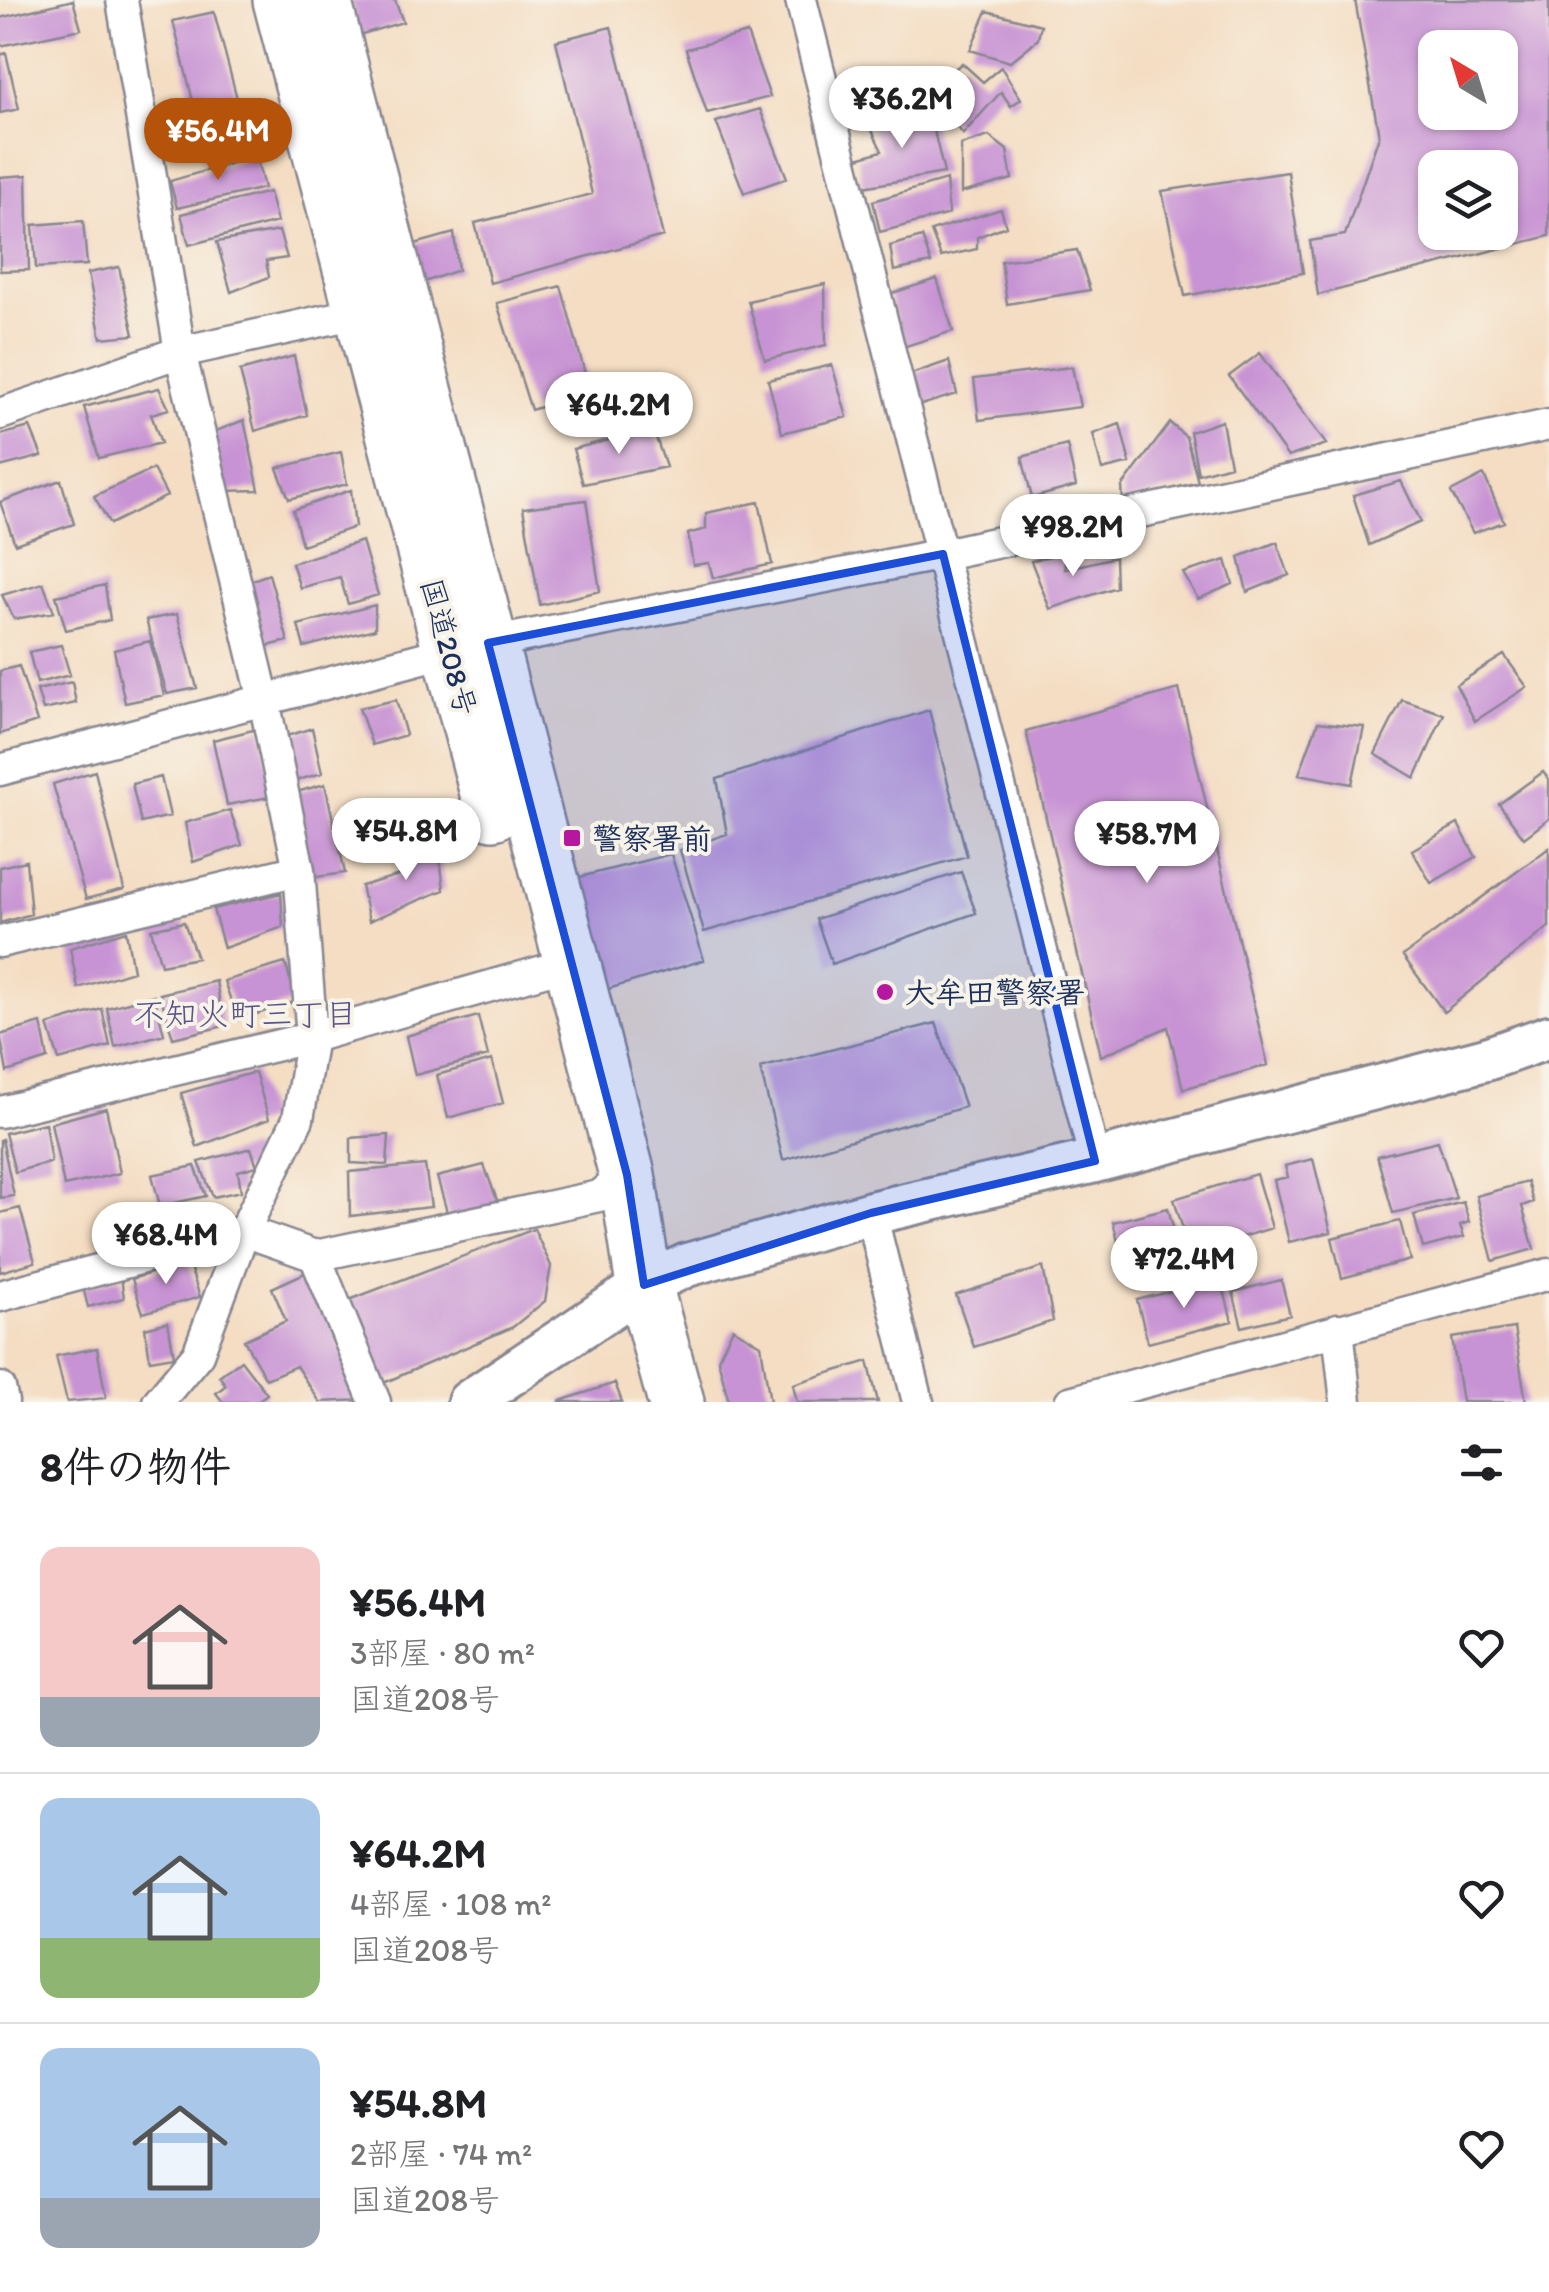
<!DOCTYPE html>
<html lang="ja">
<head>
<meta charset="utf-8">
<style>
	body { margin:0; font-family:Itim,"Klee One",sans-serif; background:#f6f6f6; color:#202124; height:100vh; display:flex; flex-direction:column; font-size:38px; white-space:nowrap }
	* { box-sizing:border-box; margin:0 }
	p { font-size:32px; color:#757577 }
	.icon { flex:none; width:55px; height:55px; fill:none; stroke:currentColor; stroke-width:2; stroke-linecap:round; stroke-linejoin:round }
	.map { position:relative; height:1402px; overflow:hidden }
	.drawer { display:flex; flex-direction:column; background:#fff; flex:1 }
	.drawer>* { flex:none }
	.needle { width:65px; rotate:322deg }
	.fabs { position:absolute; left:1418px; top:30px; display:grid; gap:20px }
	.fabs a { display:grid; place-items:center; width:100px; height:100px; border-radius:20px; background:#fff; box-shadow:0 2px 8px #0004; font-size:50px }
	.price { position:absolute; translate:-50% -85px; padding:0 22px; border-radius:35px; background:#fff; color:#222; font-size:32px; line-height:65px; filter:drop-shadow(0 2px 5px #0008) }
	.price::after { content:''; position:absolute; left:50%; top:60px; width:30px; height:22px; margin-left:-15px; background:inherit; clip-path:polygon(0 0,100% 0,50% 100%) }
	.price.on { background:#b45309; color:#fff }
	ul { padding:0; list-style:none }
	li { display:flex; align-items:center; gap:30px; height:250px; padding:0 40px }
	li+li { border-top:2px solid #e0e0e0 }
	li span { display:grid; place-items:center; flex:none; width:280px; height:200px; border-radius:20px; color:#555 }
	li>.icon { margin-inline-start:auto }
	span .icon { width:120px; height:120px; fill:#fffc; stroke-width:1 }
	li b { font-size:42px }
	h2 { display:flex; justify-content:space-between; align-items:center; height:120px; padding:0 40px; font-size:42px }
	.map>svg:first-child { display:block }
</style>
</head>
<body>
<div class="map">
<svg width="1549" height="1402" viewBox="0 0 1549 1402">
	<rect width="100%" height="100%" fill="#f7f3e8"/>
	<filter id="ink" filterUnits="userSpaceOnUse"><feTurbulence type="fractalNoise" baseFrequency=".01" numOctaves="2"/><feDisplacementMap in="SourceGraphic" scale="20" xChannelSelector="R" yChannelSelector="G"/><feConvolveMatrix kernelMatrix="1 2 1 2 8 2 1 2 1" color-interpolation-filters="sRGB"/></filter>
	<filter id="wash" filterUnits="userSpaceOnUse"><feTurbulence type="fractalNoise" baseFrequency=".0048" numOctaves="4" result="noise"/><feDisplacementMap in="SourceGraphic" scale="40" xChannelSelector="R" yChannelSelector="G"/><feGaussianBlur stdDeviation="2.25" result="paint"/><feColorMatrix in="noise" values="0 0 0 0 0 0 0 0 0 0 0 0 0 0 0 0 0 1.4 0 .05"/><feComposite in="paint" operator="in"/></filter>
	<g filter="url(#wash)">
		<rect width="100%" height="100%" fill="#f4ddc2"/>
		<g id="blocks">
			<!-- building -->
			<path fill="#c893d4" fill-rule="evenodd" d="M73 0 81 29 0 46V18Z
				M351 0H395L403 22 359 35Z
				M1355 0H1549V236L1318 295 1310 241 1345 235 1379 136ZM1435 48H1500V112H1435ZM1435 168H1500V232H1435Z
				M987 11 1041 25 1038 39 1010 62 970 50Z
				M214 12 251 151 206 153 173 21Z
				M611 27 663 236 490 283 475 223 592 194 556 41Z
				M747 33 770 97 707 113 686 49Z
				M6 53 19 109 0 113V55Z
				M962 63 983 82 1001 67 1021 99 1011 106 1001 92 963 134 927 92Z
				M760 109 787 178 744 193 716 122Z
				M930 114 944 173 863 187 858 158 882 151 868 122Z
				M989 136 1007 150 1012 179 961 193V145Z
				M256 156 264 188 177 208 170 181Z
				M1288 172 1303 273 1185 296 1162 191Z
				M27 175 29 270 0 271V177Z
				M946 180 949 214 880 232 873 201Z
				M269 192 277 222 189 245 181 214Z
				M1001 209 1006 226 977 237V249L941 257 931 231Z
				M83 221 87 265 36 268 33 225Z
				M279 231 287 258 266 261 269 277 231 292 217 242Z
				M454 233 458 270 419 284 415 244Z
				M922 237 931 263 894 271 890 246Z
				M1077 250 1090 290 1007 304 1001 261Z
				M119 267 134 335 101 338 88 273Z
				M937 279 953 331 903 347 889 294Z
				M825 284 826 345 765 360 748 301Z
				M561 286 590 392 531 410 497 303Z
				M1260 353 1326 444 1288 457 1229 376Z
				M294 356 307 415 255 431 240 371Z
				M949 361 957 394 918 406 911 374Z
				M832 365 847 417 782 433 768 380Z
				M1072 367 1080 407 979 420 974 379Z
				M159 388 169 409 151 414 161 443 99 458 84 407Z
				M244 420 259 490 224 491 211 433Z
				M1222 421 1230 465 1198 474 1190 432Z
				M1170 423 1186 437 1198 482 1123 502 1122 487Z
				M1120 424 1130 463 1102 470 1093 434Z
				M30 427 42 456 0 467V435Z
				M653 429 666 467 583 484 573 449Z
				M1067 445 1076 486 1032 498 1022 457Z
				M341 452 347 484 289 499 277 468Z
				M153 469 167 496 110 524 94 496Z
				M1484 475 1504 522 1473 533 1451 492Z
				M61 480 74 524 15 544 0 502Z
				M1401 481 1421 522 1369 545 1353 495Z
				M351 490 355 527 302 545 293 510Z
				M586 500 600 591 540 605 523 508Z
				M759 502 772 564 713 578 709 563 693 565 688 534 706 529V513Z
				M362 541 378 595 348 604 340 577 300 588 292 563Z
				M1277 542 1289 575 1247 592 1239 557Z
				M1064 552 1065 569 1115 557 1116 587 1050 609 1031 561Z
				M1226 560 1233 584 1198 599 1183 573Z
				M269 574 288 641 255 649 239 585Z
				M43 583 54 612 14 619 2 595Z
				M105 585 110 620 66 630 56 596Z
				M375 605V629L304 647 298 625Z
				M177 614 197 688 167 694 146 620Z
				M150 641 164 695 125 703 114 650Z
				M61 645 70 675 37 683 29 652Z
				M1504 655 1527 687 1475 721 1456 685Z
				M19 666 37 722 0 734V671Z
				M72 682 76 703 43 710 37 690Z
				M1179 689 1268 1065 1183 1089 1168 1027 1101 1056 1026 731Z
				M396 700 406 735 372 745 359 708Z
				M1402 700 1444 714 1415 778 1375 754Z
				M929 710 967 856 704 932 680 850 727 834 717 779Z
				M1318 722 1364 727 1352 784 1299 774Z
				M261 728 274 796 227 805 213 740Z
				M312 728 322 773 292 782 280 738Z
				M95 771 124 889 86 899 53 784Z
				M1543 772 1549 780V819L1524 838 1499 804Z
				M161 777 170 816 141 823 132 784Z
				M325 784 345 873 309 878 293 793Z
				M230 810 242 845 193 862 185 823Z
				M1458 824 1476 857 1431 883 1412 850Z
				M438 843 444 890 369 921 361 886 403 874 397 854Z
				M1549 848V927L1444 1012 1403 956Z
				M671 854 704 960 605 990 576 878Z
				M26 861 31 914 0 923V867Z
				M961 872 976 913 832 964 816 919Z
				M281 893 283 927 224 948 213 909Z
				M184 922 197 958 161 965 151 929Z
				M126 931 133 971 78 988 70 948Z
				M285 963 297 1001 238 1020 224 981Z
				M216 981 224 1026 173 1038 160 994Z
				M154 995 164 1034 115 1047 107 1008Z
				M102 1009 110 1046 59 1060 48 1025Z
				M478 1016 488 1056 415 1075 406 1036Z
				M41 1023 48 1059 7 1072 0 1035Z
				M936 1023 965 1107 783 1160 760 1068Z
				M492 1060 503 1103 448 1118 437 1075Z
				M255 1072 269 1119 197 1147 181 1093Z
				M106 1108 120 1173 64 1186 51 1123Z
				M45 1123 51 1162 15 1172 5 1133Z
				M389 1135 387 1165 351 1163V1138Z
				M2 1139 14 1196 0 1198V1140Z
				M1438 1141 1456 1198 1393 1213 1377 1156Z
				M251 1148 257 1166 238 1171 241 1191 213 1197 199 1162Z
				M1313 1159 1331 1232 1289 1242 1274 1180 1288 1177 1285 1166Z
				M425 1165 431 1207 350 1216 349 1172Z
				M484 1165 501 1211 451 1226 437 1177Z
				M195 1166 206 1196 160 1206 152 1175Z
				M1256 1174 1272 1228 1190 1253 1174 1199Z
				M1527 1182 1533 1202 1522 1206 1534 1249 1493 1261 1476 1196Z
				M1463 1202 1469 1222 1460 1225 1464 1237 1423 1248 1414 1215Z
				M20 1208 35 1262 0 1272V1213Z
				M1168 1208 1178 1246 1123 1260 1113 1222Z
				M1400 1221 1410 1260 1342 1278 1332 1238Z
				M534 1229 551 1266 545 1301 513 1327 381 1384 344 1302Z
				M188 1261 200 1297 143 1313 132 1279Z
				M1043 1267 1053 1321 974 1347 956 1295Z
				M309 1271 364 1400 320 1402 296 1366 266 1379 244 1340 286 1321 272 1288Z
				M121 1277 124 1298 88 1307 83 1287Z
				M1221 1279 1232 1321 1148 1343 1137 1300Z
				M1281 1280 1290 1315 1242 1327 1233 1292Z
				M168 1322 174 1356 150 1360 145 1328Z
				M733 1328 761 1345 770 1402H729L718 1359Z
				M1514 1328 1526 1402H1462L1452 1338Z
				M97 1348 106 1398 67 1402 56 1356Z
				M241 1360 267 1394 256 1402H223L216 1393 226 1385 219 1376Z
				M868 1361 878 1402H797L793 1384Z
				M615 1383 622 1402H560V1401Z"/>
		</g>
	</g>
	<g filter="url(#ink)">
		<use href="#blocks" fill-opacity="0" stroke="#888690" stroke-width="2.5"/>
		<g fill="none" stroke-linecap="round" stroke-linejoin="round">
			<!-- street casing -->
			<g stroke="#888690" stroke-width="35">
				<path id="street" d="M122 0 180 352 264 700 299 870 312 1037 298 1119 244 1231 198 1354 158 1402
					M801 0 1095 1161
					M0 414 180 352 376 309
					M0 770 449 651 943 554 1549 425
					M0 942 299 870
					M0 1112 312 1037 571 963
					M871 1213 918 1402
					M315 1256 375 1402
					M0 1296 244 1231 315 1256 599 1196 627 1175
					M1338 1329 1346 1402
					M0 1388 3 1402
					M1070 1402 1549 1274"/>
			</g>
			<!-- secondary casing -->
			<g stroke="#888690" stroke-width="48">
				<path id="secondary" d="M469 1402 644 1285 687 1265 871 1213 1095 1161 1486 1059 1549 1037"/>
			</g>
			<!-- highway casing -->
			<g stroke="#888690" stroke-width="60">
				<path id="highway" d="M281 0 493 812
					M323 0 627 1175 644 1285 676 1402"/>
			</g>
			<!-- street -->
			<use href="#street" stroke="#fff" stroke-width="30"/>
			<!-- secondary -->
			<use href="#secondary" stroke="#fff" stroke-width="42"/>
			<!-- highway -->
			<use href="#highway" stroke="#fff" stroke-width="55"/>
		</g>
	</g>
	<!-- marked area -->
	<path fill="#1d4ed8" fill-opacity="0.2" stroke="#1d4ed8" stroke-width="8" stroke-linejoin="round" d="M943 554 1095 1161 871 1213 644 1285 627 1175 488 643Z"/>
	<!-- markers -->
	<g fill="#b5179e" stroke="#f7f3e8" stroke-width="4">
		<rect x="562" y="828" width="20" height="20" rx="5"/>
		<circle cx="885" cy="992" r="10"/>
	</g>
	<g text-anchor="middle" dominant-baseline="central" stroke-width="8" stroke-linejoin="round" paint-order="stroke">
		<!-- street labels -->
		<g font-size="30" fill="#1b2f5e" stroke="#f7f3e8">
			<text transform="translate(449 647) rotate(75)">国道208号</text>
		</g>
		<!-- poi labels -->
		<g font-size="30" font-weight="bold" fill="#1b2f5e" stroke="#f7f3e8" text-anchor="start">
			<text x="592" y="838">警察署前</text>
			<text x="905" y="992">大牟田警察署</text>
		</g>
		<!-- neighbourhood labels -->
		<g font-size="32" fill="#585287" stroke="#f7f3e8">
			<text x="245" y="1014">不知火町三丁目</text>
		</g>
	</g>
</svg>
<div class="fabs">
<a><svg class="needle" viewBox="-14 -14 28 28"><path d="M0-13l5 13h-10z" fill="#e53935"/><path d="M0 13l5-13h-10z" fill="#757577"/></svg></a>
<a><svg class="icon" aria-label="layers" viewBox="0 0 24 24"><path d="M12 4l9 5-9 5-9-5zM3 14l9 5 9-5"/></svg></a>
</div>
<b class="price" style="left:902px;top:151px">¥36.2M</b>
<b class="price on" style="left:218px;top:183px">¥56.4M</b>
<b class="price" style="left:619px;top:457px">¥64.2M</b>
<b class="price" style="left:1073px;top:579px">¥98.2M</b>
<b class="price" style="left:406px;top:883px">¥54.8M</b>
<b class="price" style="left:1147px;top:886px">¥58.7M</b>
<b class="price" style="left:166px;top:1287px">¥68.4M</b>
<b class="price" style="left:1184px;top:1311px">¥72.4M</b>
</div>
<section class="drawer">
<h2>8件の物件<svg class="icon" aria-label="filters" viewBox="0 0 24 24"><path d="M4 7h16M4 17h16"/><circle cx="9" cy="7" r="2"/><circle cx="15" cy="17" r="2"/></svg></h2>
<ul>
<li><span style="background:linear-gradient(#f6c9c9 75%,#9aa5b1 0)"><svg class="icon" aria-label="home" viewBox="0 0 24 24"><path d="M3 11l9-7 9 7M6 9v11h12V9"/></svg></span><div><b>¥56.4M</b><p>3部屋 · 80 m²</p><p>国道208号</p></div><svg class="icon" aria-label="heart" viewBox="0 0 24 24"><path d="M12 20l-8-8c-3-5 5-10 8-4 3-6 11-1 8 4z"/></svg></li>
<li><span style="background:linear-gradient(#a9c7e8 70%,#8fb573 0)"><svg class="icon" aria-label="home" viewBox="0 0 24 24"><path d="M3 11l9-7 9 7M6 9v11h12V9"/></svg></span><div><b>¥64.2M</b><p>4部屋 · 108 m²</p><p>国道208号</p></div><svg class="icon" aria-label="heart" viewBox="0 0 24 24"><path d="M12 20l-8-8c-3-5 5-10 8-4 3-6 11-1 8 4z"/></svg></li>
<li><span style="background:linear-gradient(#a9c7e8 75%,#9aa5b1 0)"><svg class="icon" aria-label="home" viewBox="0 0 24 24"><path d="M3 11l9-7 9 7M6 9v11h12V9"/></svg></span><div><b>¥54.8M</b><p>2部屋 · 74 m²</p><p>国道208号</p></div><svg class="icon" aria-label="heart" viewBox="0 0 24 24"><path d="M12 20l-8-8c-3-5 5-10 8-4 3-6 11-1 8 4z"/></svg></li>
</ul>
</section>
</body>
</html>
